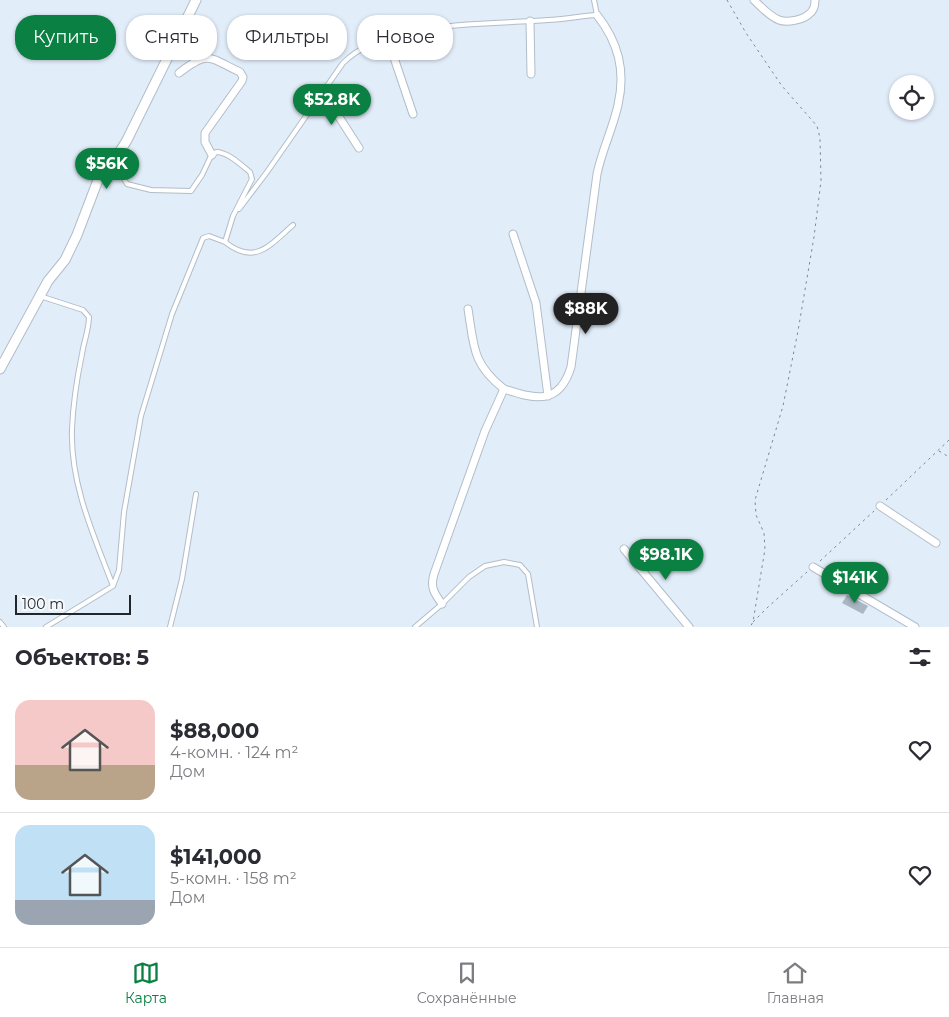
<!DOCTYPE html>
<html lang="ru">
<head>
<meta charset="utf-8">
<style>
	body { margin:0; font-family:Montserrat,sans-serif; background:#f2f2f3; color:#2b2b33; height:100vh; display:flex; flex-direction:column; font-size:19px; white-space:nowrap }
	* { box-sizing:border-box; margin:0 }
	p { font-size:16px; color:#7c7c81 }
	.icon { flex:none; width:28px; height:28px; fill:none; stroke:currentColor; stroke-width:2; stroke-linecap:round; stroke-linejoin:round }
	.map { position:relative; height:627px; overflow:hidden }
	.drawer { display:flex; flex-direction:column; background:#fff; flex:1 }
	.drawer>* { flex:none }
	.banner { position:absolute; left:15px; top:15px; width:500px; height:45px; display:flex; gap:10px }
	.controls { position:absolute; left:889px; top:75px; display:grid; gap:10px }
	.controls a { display:grid; place-items:center; width:45px; height:45px; border-radius:50%; background:#fff; box-shadow:0 1px 4px #0004; font-size:25px }
	.scale { position:absolute; left:15px; bottom:12px; width:116px; box-sizing:border-box; padding-left:5px; border:2px solid #21262a; border-top:0; font-size:14px; line-height:18px; white-space:nowrap; color:#21262a; -webkit-text-stroke:4px #f5f9fe; paint-order:stroke }
	.price { position:absolute; translate:-50% -42px; padding:0 11px; border-radius:18px; background:#0b8043; color:#fff; font-size:16px; line-height:32px; filter:drop-shadow(0 1px 2px #0008) }
	.price::after { content:''; position:absolute; left:50%; top:30px; width:15px; height:11px; margin-left:-8px; background:inherit; clip-path:polygon(0 0,100% 0,50% 100%) }
	.price.on { background:#222; color:#fff }
	ul { padding:0; list-style:none }
	li { display:flex; align-items:center; gap:15px; height:125px; padding:0 15px }
	li+li { border-top:1px solid #e1e1e2 }
	li span { display:grid; place-items:center; flex:none; width:140px; height:100px; border-radius:15px; color:#555 }
	li>.icon { margin-inline-start:auto }
	span .icon { width:60px; height:60px; fill:#fffc; stroke-width:1 }
	li b { font-size:21px }
	h2 { display:flex; justify-content:space-between; align-items:center; height:60px; padding:0 15px; font-size:21px }
	.pill { padding:0 18px; border-radius:20px; background:#fff; box-shadow:0 1px 4px #0004; font-size:18px; line-height:45px }
	.pill.on { background:#0b8043; color:#fff }
	.tab-bar { display:flex; justify-content:space-around; align-items:center; height:70px; border-top:1px solid #e1e1e2; background:#fff; font-size:14px; color:#7c7c81 }
	.tab-bar a { display:grid; justify-items:center; gap:2px }
	.tab-bar .on { color:#0b8043 }
	.map>svg:first-child { display:block }
</style>
</head>
<body>
<div class="map">
<svg width="949" height="627" viewBox="0 0 949 627">
	<rect width="100%" height="100%" fill="#e1edf9"/>
	<!-- building -->
	<path fill="#aab6c1" d="M847 595 868 606 863 614 842 603Z"/>
	<g fill="none" stroke-linecap="round" stroke-linejoin="round">
		<!-- service casing -->
		<g stroke="#b2bdc9" stroke-width="6">
			<path id="service" d="M239 209 267 172 343 63C387 19 489 25 548 20 565 19 581 16 597 15L594 0
				M225 242C255 266 270 245 293 225
				M40 296 83 310 89 317C89 329 84 341 82 354 77 378 73 404 72 429 70 484 94 536 113 586
				M0 622 4 627
				M46 627 113 586 119 570 124 512 141 416 172 314 203 238 209 236 225 242 233 216 252 179 250 172C241 165 228 152 216 152L210 158 202 175 191 191 151 190 127 184 114 163
				M170 627 182 579 196 494
				M415 627 442 604 469 577 485 566 504 562 520 565 528 574 537 627"/>
		</g>
		<!-- minor casing -->
		<g stroke="#b2bdc9" stroke-width="9">
			<path id="minor" d="M754 0C761 7 769 16 779 20 787 23 803 20 809 14 814 11 815 5 815 0
				M530 21 531 74
				M387 37 413 114
				M179 73C209 50 208 57 240 72L243 77 242 81 205 133V142L212 155
				M323 92 359 148
				M513 234 536 303 548 396
				M468 309C474 346 472 364 504 389
				M880 506 936 543
				M624 549 689 627
				M813 567 915 627
				M442 604C434 593 430 587 434 574L485 431 504 389C535 399 559 406 571 367L597 174C602 150 613 128 618 105 626 70 618 42 597 15"/>
		</g>
		<!-- tertiary casing -->
		<g stroke="#b2bdc9" stroke-width="11">
			<path id="tertiary" d="M0 369 48 281 65 260 77 235 98 180 114 161 127 140 196 0"/>
		</g>
		<!-- path -->
		<path stroke="#7e878e" stroke-width="1" stroke-dasharray="2.5 4" stroke-linecap="butt" d="M727 0 746 33 782 86 817 126 820 138 821 181 814 237 798 331 783 406 755 500 756 515 764 533 765 549 753 622 750 627
			M939 451 949 457
			M886 500 949 440
			M820 561 874 511
			M753 622 768 607 807 572"/>
		<!-- service -->
		<use href="#service" stroke="#fff" stroke-width="4"/>
		<!-- minor -->
		<use href="#minor" stroke="#fff" stroke-width="7"/>
		<!-- tertiary -->
		<use href="#tertiary" stroke="#fff" stroke-width="9"/>
	</g>
</svg>
<div class="controls">
<a><svg class="icon" aria-label="locate" viewBox="0 0 24 24"><circle cx="12" cy="12" r="6"/><path d="M12 2v4M12 18v4M2 12h4M18 12h4"/></svg></a>
</div>
<div class="scale">100 m</div>
<b class="price" style="left:332px;top:126px">$52.8K</b>
<b class="price" style="left:107px;top:190px">$56K</b>
<b class="price on" style="left:586px;top:335px">$88K</b>
<b class="price" style="left:666px;top:581px">$98.1K</b>
<b class="price" style="left:855px;top:604px">$141K</b>
<div class="banner">
<a class="pill on">Купить</a>
<a class="pill">Снять</a>
<a class="pill">Фильтры</a>
<a class="pill">Новое</a>
</div>
</div>
<section class="drawer">
<h2>Объектов: 5<svg class="icon" aria-label="filters" viewBox="0 0 24 24"><path d="M4 7h16M4 17h16"/><circle cx="9" cy="7" r="2"/><circle cx="15" cy="17" r="2"/></svg></h2>
<ul>
<li><span style="background:linear-gradient(#f6c9c9 65%,#b9a48a 0)"><svg class="icon" aria-label="home" viewBox="0 0 24 24"><path d="M3 11l9-7 9 7M6 9v11h12V9"/></svg></span><div><b>$88,000</b><p>4-комн. · 124 m²</p><p>Дом</p></div><svg class="icon" aria-label="heart" viewBox="0 0 24 24"><path d="M12 20l-8-8c-3-5 5-10 8-4 3-6 11-1 8 4z"/></svg></li>
<li><span style="background:linear-gradient(#bfe0f5 75%,#9aa5b1 0)"><svg class="icon" aria-label="home" viewBox="0 0 24 24"><path d="M3 11l9-7 9 7M6 9v11h12V9"/></svg></span><div><b>$141,000</b><p>5-комн. · 158 m²</p><p>Дом</p></div><svg class="icon" aria-label="heart" viewBox="0 0 24 24"><path d="M12 20l-8-8c-3-5 5-10 8-4 3-6 11-1 8 4z"/></svg></li>
</ul>
</section>
<nav class="tab-bar">
<a class="on"><svg class="icon" aria-label="map" viewBox="0 0 24 24"><path d="M3 6l6-2 6 2 6-2v14l-6 2-6-2-6 2zM9 4v14M15 6v14"/></svg>Карта</a>
<a><svg class="icon" aria-label="saved" viewBox="0 0 24 24"><path d="M7 4h10v16l-5-4-5 4z"/></svg>Сохранённые</a>
<a><svg class="icon" aria-label="home" viewBox="0 0 24 24"><path d="M3 11l9-7 9 7M6 9v11h12V9"/></svg>Главная</a>
</nav>
</body>
</html>
